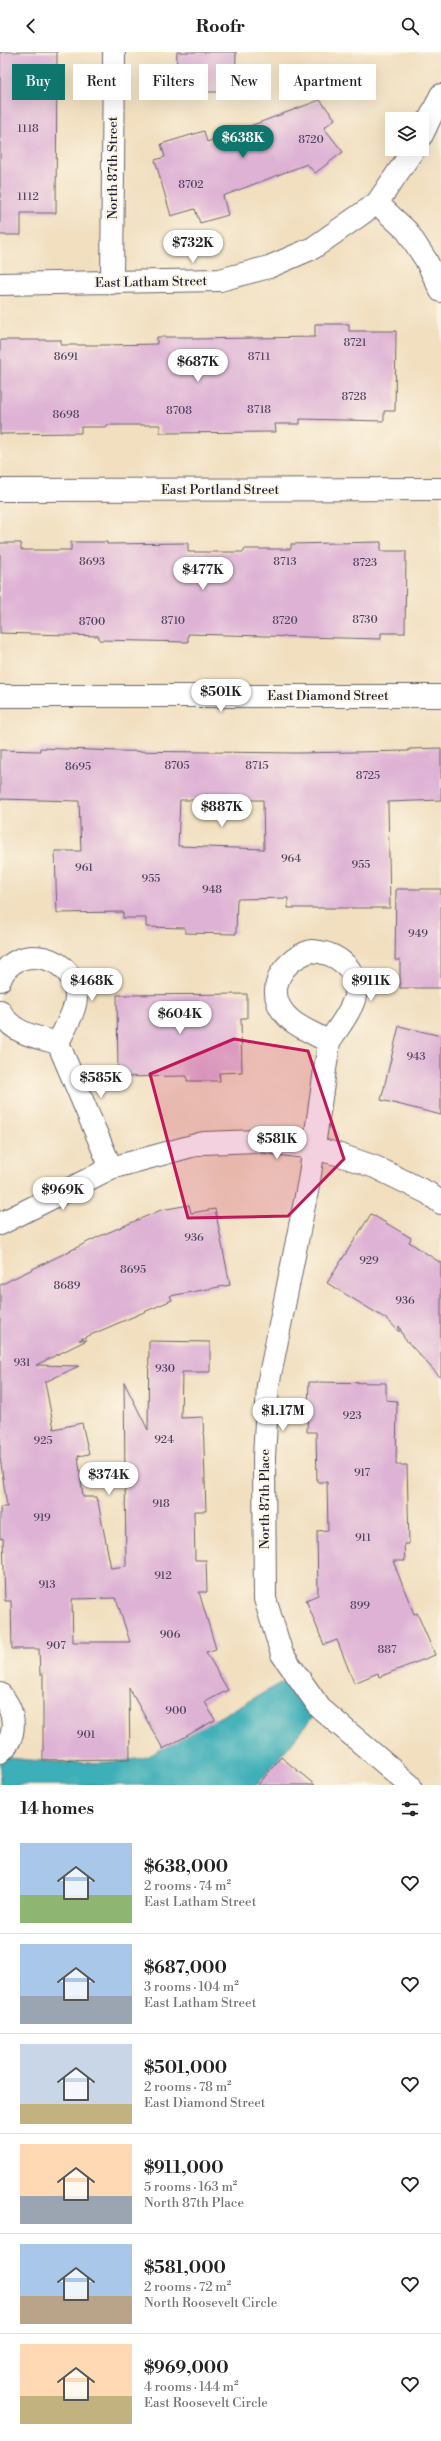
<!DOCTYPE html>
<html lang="en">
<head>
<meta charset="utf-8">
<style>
	body { margin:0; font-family:"Libre Bodoni",serif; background:#f2f2f2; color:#222; height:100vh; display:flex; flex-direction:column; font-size:15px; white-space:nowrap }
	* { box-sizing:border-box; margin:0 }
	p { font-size:13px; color:#767676 }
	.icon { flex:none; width:22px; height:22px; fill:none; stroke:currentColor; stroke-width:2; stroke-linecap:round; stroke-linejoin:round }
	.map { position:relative; height:1733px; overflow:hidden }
	.sheet { display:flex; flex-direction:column; background:#fff; flex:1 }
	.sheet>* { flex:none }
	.banner { position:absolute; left:12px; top:12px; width:417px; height:36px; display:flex; gap:8px }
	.controls { position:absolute; left:385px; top:60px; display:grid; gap:8px }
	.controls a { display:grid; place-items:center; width:44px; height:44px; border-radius:0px; background:#fff; box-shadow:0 4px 16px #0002; font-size:20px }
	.price { position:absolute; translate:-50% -34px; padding:0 9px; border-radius:14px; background:#fff; color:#222; font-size:13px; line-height:26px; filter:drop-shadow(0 1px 2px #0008) }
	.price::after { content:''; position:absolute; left:50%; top:24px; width:12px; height:9px; margin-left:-6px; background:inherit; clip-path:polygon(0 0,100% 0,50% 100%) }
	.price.active { background:#0f766e; color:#fff }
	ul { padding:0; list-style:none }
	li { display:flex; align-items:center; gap:12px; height:100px; padding:0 20px }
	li+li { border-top:1px solid #e0e0e0 }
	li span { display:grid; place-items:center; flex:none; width:112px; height:80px; border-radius:0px; color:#555 }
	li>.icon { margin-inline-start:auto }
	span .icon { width:48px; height:48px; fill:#fffc; stroke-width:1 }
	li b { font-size:17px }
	h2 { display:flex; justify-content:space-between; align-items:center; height:48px; padding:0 20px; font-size:17px }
	.tag { padding:0 14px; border-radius:0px; background:#fff; box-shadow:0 4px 16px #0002; font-size:14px; line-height:36px }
	.tag.active { background:#0f766e; color:#fff }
	header { display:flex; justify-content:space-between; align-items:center; height:52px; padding:0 20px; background:#fff; font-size:18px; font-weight:700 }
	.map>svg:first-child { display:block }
</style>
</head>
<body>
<header><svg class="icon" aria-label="back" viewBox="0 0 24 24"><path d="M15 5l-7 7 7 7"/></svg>Roofr<svg class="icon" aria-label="search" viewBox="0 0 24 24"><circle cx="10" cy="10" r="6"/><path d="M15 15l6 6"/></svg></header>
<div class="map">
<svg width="441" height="1733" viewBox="0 0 441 1733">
	<rect width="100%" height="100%" fill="#fcf5e5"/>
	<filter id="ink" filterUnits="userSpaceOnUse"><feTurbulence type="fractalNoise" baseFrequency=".025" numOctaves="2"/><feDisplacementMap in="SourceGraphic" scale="8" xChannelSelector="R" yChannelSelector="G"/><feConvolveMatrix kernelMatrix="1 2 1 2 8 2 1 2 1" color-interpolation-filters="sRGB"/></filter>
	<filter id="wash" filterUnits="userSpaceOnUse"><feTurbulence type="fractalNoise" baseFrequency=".012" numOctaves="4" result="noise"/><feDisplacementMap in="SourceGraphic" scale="16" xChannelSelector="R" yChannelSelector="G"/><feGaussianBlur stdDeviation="0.9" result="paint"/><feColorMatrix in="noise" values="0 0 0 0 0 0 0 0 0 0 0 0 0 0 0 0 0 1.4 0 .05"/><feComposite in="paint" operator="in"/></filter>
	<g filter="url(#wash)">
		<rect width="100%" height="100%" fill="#f1dfc0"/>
		<!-- water -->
		<path fill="#3eafb8" stroke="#30687a" d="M296 1623 320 1656 257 1733H0V1705C48 1710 100 1715 147 1705Z"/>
		<g id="blocks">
			<!-- building -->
			<path fill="#deb2d5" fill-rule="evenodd" d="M0 0H57L56 161H21V183H0Z
				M177 0H236L235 40H196V27H176Z
				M320 48 335 67 324 76 343 100 315 121 307 112 223 144 228 163 200 171 195 157 171 164 155 108 165 105 161 92 204 79 207 90Z
				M315 272H349V279H396L395 359H384V369L300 367V372H275L276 380 160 381V373H107V375H81V381L0 382V288H61V293H107L157 292V285H193V287L315 285Z
				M71 490H107V492L188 491V500H244V497H291V492L381 490V499H406L405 581H381V587L188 582V590L99 588V584L0 581V491H21V498H71Z
				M40 696 117 699 297 701 409 699V697L441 696V748L388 750 390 856H288V846L237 847 236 882 185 881V876L146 875V866H123V860L57 861 55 799H81L79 749 0 747V698L40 699ZM180 748H263L264 797 178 794Z
				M396 837H441V936H400V908H395Z
				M247 942V966H241L242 1020 219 1021 220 1029H187V1024L118 1025 117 943Z
				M399 974 441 984V1063L381 1048Z
				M189 1153 191 1161 215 1157 230 1233 170 1244 172 1248 79 1288H87L36 1313 79 1314 45 1330 54 1377 82 1371 89 1402 78 1404 83 1445H97L111 1516 126 1514 124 1330 148 1378 149 1289 210 1290V1320H182L181 1366 203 1365 206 1459H194L195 1508H206L207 1540H199L216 1597 206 1600 228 1638 205 1650 215 1668 163 1697 129 1636 130 1707 43 1708V1622H40L39 1597H12L11 1549H5L3 1486 0 1487V1455H7L0 1405V1233L100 1184 161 1158ZM116 1546 130 1590H73L72 1547Z
				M371 1162 411 1186 409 1190 441 1211V1326L404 1286 399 1274V1280L388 1268 327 1231Z
				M309 1330 386 1331V1348L397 1349 396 1413H407L409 1492H404L405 1509H393L414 1562 417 1561 435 1603 379 1625 378 1621 354 1631 337 1588 324 1593 306 1548 318 1543 317 1479 328 1478 327 1430H317L316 1380H307Z
				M281 1705 315 1733H258Z"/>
		</g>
	</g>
	<g filter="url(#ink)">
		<use href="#blocks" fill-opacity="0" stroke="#6a646a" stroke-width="1"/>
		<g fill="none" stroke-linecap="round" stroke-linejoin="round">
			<!-- minor casing -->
			<g stroke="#6a646a" stroke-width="24">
				<path id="minor" d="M422 83 441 43
					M377 151 407 179 426 208 441 239
					M112 231 114 0
					M0 232 220 228 269 215 313 196 377 151 414 97
					M0 438 441 437
					M0 644H441
					M311 899C337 900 363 919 354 948 349 963 337 977 329 990 317 983 302 977 292 969 261 944 279 909 311 899Z
					M0 928C15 888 78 904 76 946 75 961 64 977 58 991 36 985 11 981 0 959
					M329 990 309 1129 268 1333 264 1406 265 1547 282 1602 320 1656 410 1733
					M58 991 111 1116
					M0 1172 111 1116 203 1091 258 1089 314 1096 337 1102 375 1115 428 1141 441 1151
					M0 1642C15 1658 19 1684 0 1700"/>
			</g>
			<!-- minor -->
			<use href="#minor" stroke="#fff" stroke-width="22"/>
		</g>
	</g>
	<!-- marked area -->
	<path fill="#c2185b" fill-opacity="0.2" stroke="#c2185b" stroke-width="3" stroke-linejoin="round" d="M234 987 308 999 344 1107 288 1164 188 1166 150 1022Z"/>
	<g text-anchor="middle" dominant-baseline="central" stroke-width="3.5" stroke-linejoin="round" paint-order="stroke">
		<!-- number labels -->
		<g font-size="11" fill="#514662">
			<text x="28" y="77">1118</text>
			<text x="311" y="88">8720</text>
			<text x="191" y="133">8702</text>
			<text x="28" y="145">1112</text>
			<text x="355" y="291">8721</text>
			<text x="66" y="305">8691</text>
			<text x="259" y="305">8711</text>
			<text x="354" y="345">8728</text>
			<text x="259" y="358">8718</text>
			<text x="179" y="359">8708</text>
			<text x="66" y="363">8698</text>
			<text x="92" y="510">8693</text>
			<text x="285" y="510">8713</text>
			<text x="365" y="511">8723</text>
			<text x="365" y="568">8730</text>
			<text x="173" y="569">8710</text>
			<text x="285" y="569">8720</text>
			<text x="92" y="570">8700</text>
			<text x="177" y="714">8705</text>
			<text x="257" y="714">8715</text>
			<text x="78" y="715">8695</text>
			<text x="368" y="724">8725</text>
			<text x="291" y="807">964</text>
			<text x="361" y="813">955</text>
			<text x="84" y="816">961</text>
			<text x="151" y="827">955</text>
			<text x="212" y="838">948</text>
			<text x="418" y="882">949</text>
			<text x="416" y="1005">943</text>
			<text x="194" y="1186">936</text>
			<text x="369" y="1209">929</text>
			<text x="133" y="1218">8695</text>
			<text x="67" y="1234">8689</text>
			<text x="405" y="1249">936</text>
			<text x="22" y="1311">931</text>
			<text x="165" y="1317">930</text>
			<text x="352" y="1364">923</text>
			<text x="164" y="1388">924</text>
			<text x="43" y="1389">925</text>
			<text x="362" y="1421">917</text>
			<text x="161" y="1452">918</text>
			<text x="42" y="1466">919</text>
			<text x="363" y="1486">911</text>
			<text x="163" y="1524">912</text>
			<text x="47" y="1533">913</text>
			<text x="360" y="1554">899</text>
			<text x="170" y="1583">906</text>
			<text x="56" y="1594">907</text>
			<text x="387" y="1598">887</text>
			<text x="176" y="1659">900</text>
			<text x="86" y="1683">901</text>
		</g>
		<!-- street labels -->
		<g font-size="13" fill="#22223b" stroke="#fcf5e5">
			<text transform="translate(113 116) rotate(-90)">North 87th Street</text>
			<text transform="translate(151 230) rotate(-1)">East Latham Street</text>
			<text x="220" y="438">East Portland Street</text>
			<text x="328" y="644">East Diamond Street</text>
			<text transform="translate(265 1447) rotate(-90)">North 87th Place</text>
		</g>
	</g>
</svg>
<div class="controls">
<a><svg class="icon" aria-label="layers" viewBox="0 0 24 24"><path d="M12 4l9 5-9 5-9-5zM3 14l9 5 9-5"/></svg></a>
</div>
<b class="price active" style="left:243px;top:107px">$638K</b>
<b class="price" style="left:193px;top:212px">$732K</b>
<b class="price" style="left:198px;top:331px">$687K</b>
<b class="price" style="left:203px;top:539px">$477K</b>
<b class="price" style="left:221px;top:661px">$501K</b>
<b class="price" style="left:222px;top:776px">$887K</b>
<b class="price" style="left:92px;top:950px">$468K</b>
<b class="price" style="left:371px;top:950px">$911K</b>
<b class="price" style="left:180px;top:983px">$604K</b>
<b class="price" style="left:101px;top:1047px">$585K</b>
<b class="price" style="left:277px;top:1108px">$581K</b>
<b class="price" style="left:63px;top:1159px">$969K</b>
<b class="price" style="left:283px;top:1380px">$1.17M</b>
<b class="price" style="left:109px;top:1444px">$374K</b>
<div class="banner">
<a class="tag active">Buy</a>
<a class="tag">Rent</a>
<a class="tag">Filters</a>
<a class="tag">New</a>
<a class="tag">Apartment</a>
</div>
</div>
<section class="sheet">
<h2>14 homes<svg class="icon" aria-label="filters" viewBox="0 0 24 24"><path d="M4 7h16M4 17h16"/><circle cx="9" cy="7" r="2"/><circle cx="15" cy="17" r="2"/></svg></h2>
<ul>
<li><span style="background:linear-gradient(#a9c7e8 65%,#8fb573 0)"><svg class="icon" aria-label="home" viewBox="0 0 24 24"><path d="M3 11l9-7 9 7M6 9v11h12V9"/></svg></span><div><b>$638,000</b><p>2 rooms · 74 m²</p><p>East Latham Street</p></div><svg class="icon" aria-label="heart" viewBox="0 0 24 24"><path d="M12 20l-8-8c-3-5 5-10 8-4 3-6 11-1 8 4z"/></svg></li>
<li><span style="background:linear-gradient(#a9c7e8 65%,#9aa5b1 0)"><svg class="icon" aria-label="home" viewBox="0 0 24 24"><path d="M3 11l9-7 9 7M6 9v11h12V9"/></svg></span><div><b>$687,000</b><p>3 rooms · 104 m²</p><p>East Latham Street</p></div><svg class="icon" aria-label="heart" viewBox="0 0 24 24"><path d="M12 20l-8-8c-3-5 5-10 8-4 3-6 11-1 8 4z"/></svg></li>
<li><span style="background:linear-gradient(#c9d6e8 75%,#c2b280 0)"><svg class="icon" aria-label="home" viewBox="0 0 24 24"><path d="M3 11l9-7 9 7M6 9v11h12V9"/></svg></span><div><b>$501,000</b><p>2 rooms · 78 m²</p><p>East Diamond Street</p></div><svg class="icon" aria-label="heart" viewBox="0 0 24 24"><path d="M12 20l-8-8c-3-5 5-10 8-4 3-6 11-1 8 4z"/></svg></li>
<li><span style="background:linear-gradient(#ffd9b3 65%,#9aa5b1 0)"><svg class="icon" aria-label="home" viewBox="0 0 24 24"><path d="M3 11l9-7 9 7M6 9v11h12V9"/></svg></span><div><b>$911,000</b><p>5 rooms · 163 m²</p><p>North 87th Place</p></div><svg class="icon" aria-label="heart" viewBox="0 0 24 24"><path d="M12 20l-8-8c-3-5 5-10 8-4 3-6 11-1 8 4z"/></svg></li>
<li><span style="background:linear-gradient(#a9c7e8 65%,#b9a48a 0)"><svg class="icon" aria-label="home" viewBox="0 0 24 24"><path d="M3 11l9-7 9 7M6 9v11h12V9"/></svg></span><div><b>$581,000</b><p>2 rooms · 72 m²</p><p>North Roosevelt Circle</p></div><svg class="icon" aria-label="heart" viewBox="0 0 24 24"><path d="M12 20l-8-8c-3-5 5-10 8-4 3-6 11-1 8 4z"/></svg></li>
<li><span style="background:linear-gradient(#ffd9b3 65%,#c2b280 0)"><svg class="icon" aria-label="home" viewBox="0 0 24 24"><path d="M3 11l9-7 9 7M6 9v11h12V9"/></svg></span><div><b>$969,000</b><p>4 rooms · 144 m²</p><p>East Roosevelt Circle</p></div><svg class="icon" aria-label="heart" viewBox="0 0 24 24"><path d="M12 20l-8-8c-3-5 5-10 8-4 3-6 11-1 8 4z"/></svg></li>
</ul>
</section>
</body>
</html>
